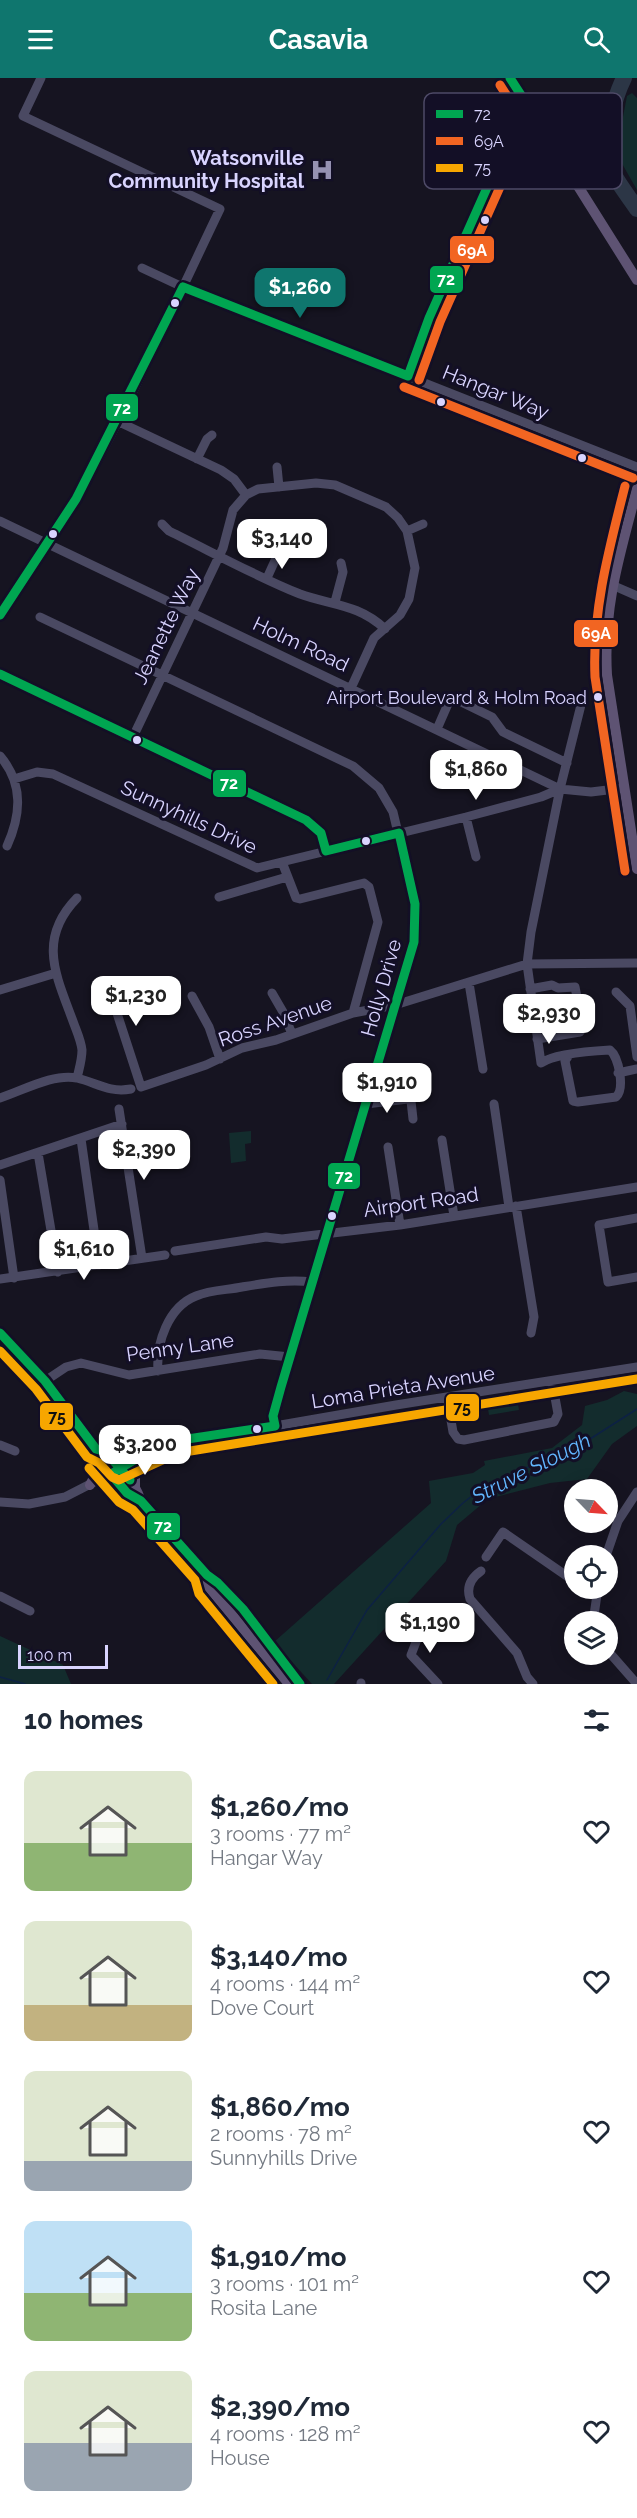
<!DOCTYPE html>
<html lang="en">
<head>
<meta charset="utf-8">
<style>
	body { margin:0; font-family:Raleway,sans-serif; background:#f2f2f3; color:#1f2937; height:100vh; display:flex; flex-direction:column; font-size:22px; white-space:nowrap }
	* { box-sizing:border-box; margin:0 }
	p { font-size:20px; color:#747a83 }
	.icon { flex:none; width:33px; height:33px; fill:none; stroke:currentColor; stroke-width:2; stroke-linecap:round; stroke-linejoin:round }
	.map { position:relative; height:1606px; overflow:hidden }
	.panel { display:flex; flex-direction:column; background:#fff; flex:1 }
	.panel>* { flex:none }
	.needle { width:39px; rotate:115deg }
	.controls { position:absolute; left:564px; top:1401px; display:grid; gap:12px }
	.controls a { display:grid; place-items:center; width:54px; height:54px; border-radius:50%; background:#fff; box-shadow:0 3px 15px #0003; font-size:30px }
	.scale { position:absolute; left:18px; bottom:15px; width:90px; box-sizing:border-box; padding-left:6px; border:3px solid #d9d4ff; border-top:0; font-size:16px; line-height:21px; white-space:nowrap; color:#d9d4ff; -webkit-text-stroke:4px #130f26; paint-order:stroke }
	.price { position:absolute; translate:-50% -51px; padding:0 14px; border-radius:12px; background:#fff; color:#222; font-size:20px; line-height:39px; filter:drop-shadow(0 2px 3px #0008) }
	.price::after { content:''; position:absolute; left:50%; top:36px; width:18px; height:14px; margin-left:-9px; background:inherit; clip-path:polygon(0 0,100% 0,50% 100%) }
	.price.on { background:#0f766e; color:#fff }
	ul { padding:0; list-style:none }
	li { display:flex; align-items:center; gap:18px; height:150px; padding:0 24px }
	li span { display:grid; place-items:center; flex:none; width:168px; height:120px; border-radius:12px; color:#555 }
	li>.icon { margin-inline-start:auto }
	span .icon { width:72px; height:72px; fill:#fffc; stroke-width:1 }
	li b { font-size:26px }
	h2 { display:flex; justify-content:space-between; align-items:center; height:72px; padding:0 24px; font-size:26px }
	header { display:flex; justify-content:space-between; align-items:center; height:78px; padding:0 24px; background:#0f766e; color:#fff; font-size:27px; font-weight:700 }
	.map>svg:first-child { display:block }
</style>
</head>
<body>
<header><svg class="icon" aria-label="menu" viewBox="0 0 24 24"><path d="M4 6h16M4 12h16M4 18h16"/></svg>Casavia<svg class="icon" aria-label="search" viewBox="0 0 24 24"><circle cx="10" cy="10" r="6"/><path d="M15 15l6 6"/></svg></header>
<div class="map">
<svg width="637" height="1606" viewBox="0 0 637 1606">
	<rect width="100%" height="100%" fill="#161421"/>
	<!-- green -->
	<path fill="#132c2d" d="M632 15 637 20V112L616 75 627 18Z
		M251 1053V1065L245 1066 246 1083 231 1085 229 1055Z
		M624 1313 637 1316V1348L612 1366 587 1401 550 1405 488 1421 457 1447 446 1483 334 1606H312L274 1564 431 1425 429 1403 473 1395 485 1387 484 1383 552 1370 582 1347 585 1328 607 1322Z
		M516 1314 519 1332 489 1337 486 1319Z
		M0 1558 63 1587 71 1606H0Z"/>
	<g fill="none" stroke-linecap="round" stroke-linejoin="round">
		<!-- stream -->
		<path stroke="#0d2144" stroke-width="1.5" d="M0 1599 25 1606
			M327 1602 367 1532 441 1446 463 1425 482 1410 590 1361 637 1331"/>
		<!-- taxiway -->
		<path stroke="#2c3646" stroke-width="16" d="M624 0C615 18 602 63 608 82 613 100 627 116 637 131"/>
		<!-- minor -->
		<path stroke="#4a4962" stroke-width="9" d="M142 190 189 212 637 389
			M408 298 429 240 494 94 509 73 541 48
			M117 343 221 392 234 401 246 417
			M197 381 207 361 212 357
			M277 389 279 409
			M0 443 560 711 591 714 624 710
			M162 446 169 453C212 474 255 498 300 516 330 527 359 526 385 551
			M407 453 423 446
			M267 500 277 478
			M612 507 637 518
			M335 524 343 494 341 485
			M0 537C25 499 53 462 76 422 129 328 173 229 220 131L23 38 41 0
			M40 539 353 688 379 710 393 734 415 826 414 864 281 1309 273 1338 275 1348
			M0 596 306 742 321 755 326 773
			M437 651 451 619 492 639 503 654 567 685
			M133 659 223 470 233 432 246 417 258 411 316 405 335 407 386 429 398 440 407 453 415 490 409 521 400 537 374 560 351 610
			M0 678C24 706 21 737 7 768
			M14 701 37 694 53 696 257 790 466 739 541 719 560 711
			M466 739 476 779
			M282 784 296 820 300 821 364 805 369 809 378 844 353 935 395 927 527 886 637 885
			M219 819 287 799
			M77 820C36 862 57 899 74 946 77 954 81 963 82 972 82 982 79 991 77 1000
			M469 905 483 991
			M165 906 141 910 114 926 141 1009 206 987 242 970 276 962 353 935
			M530 911 552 907 558 910 575 909 583 949 580 954 537 961
			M0 912 56 895
			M616 914 630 928 637 979
			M272 915 283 934 292 956
			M192 918 209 949 220 981
			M569 977 565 983 573 1023 578 1024 616 1019C625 1011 619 979 610 972 592 973 554 976 541 985L527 886 531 854 560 711 581 627
			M618 995 637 991
			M0 1020C22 1013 53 995 77 1000 97 1005 109 1015 131 1011
			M366 1026 408 1021 411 1023 413 1041
			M494 1026 509 1129
			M119 1031 142 1180
			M81 1061 99 1187
			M442 1062 454 1138
			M388 1069 400 1147
			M38 1075 58 1194
			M0 1087 122 1046
			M0 1102 14 1200
			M516 1128 534 1239 531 1255
			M637 1140 599 1147 608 1204 637 1199
			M175 1173 266 1159 282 1161 400 1147 637 1109
			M0 1201 165 1177
			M158 1293C156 1265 168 1229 196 1218 210 1212 227 1212 242 1209 266 1205 288 1201 312 1204
			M45 1303 66 1289 81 1285 129 1297 260 1276 290 1279
			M447 1319 453 1354 458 1361 464 1362 554 1344 558 1336 552 1303
			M0 1367 15 1373
			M0 1424 29 1426 65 1419 174 1363 275 1348 396 1327 637 1289
			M606 1478 618 1443 637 1414
			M486 1479 503 1454 574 1503
			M481 1493C471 1500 466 1509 470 1521L517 1575 527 1599 533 1606
			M585 1510 596 1518
			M0 1518 30 1533
			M593 1544 598 1510
			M423 1546 411 1577 438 1606
			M608 1573 637 1606
			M361 1605V1606"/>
		<!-- major -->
		<path stroke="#5e5373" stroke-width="10" d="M510 0 637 202
			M637 411C620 476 603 528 607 597L637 791
			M0 1255 45 1303 96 1371C100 1392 123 1413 141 1423L207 1497C235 1511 278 1579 300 1606
			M96 1371C116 1378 134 1404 141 1423
			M90 1407 98 1392V1381
			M135 1408V1393L141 1378
			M207 1497 208 1508 289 1606"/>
		<!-- bus-1 casing -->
		<g stroke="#130f26" stroke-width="14">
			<path id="bus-1" d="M0 537 76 421 183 209 408 298 429 240 494 94 509 73 541 48 510 0
				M0 596 306 742 321 755 326 773 399 755 415 826 414 864 281 1309 273 1338 275 1348 174 1363 141 1378 111 1396 127 1415 141 1423 207 1497 218 1505 243 1531 300 1606
				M0 1255 45 1303 96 1371 106 1374 130 1402"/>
		</g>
		<!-- bus-2 casing -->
		<g stroke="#130f26" stroke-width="14">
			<path id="bus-2" d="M500 7 531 55
				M419 302 440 244 504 100 518 81 548 57
				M404 309 633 400
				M625 793 595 599C592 533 609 471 625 408"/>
		</g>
		<!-- bus-3 casing -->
		<g stroke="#130f26" stroke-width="14">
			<path id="bus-3" d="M0 1273 36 1311 87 1379 99 1385 112 1399 119 1402 178 1375 637 1301
				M89 1390 119 1424 133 1432 195 1502 199 1516 273 1606"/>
		</g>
		<!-- bus-1 -->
		<use href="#bus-1" stroke="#00a651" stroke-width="9"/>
		<!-- bus-2 -->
		<use href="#bus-2" stroke="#f26522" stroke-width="9"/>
		<!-- bus-3 -->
		<use href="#bus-3" stroke="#f7a600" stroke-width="9"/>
	</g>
	<!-- icons -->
	<defs>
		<g id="hospital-bare" transform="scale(1.8)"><path d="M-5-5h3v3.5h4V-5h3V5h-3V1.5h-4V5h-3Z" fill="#9591b1" stroke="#130f26" stroke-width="2.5" paint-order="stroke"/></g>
	</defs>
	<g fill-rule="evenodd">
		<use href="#hospital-bare" x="322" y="92"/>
	</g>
	<!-- markers -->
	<g fill="#d9d4ff" stroke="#130f26" stroke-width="2">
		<circle cx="485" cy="142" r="5"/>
		<circle cx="175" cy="225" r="5"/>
		<circle cx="441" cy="324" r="5"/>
		<circle cx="582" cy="380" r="5"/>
		<circle cx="53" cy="456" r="5"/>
		<circle cx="598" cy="619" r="5"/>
		<circle cx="137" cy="662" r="5"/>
		<circle cx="366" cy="763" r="5"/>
		<circle cx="332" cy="1138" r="5"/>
		<circle cx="257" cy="1351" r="5"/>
	</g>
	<g text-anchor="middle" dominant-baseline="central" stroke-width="6" stroke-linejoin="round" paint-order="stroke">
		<!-- bus labels -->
		<g font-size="18" fill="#d9d4ff" stroke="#130f26" text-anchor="end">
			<text x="587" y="619">Airport Boulevard &amp; Holm Road</text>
		</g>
		<!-- poi labels -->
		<g font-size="20" font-weight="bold" fill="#d9d4ff" stroke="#130f26" text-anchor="end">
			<text x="304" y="80">Watsonville<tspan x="304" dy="23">Community Hospital</tspan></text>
		</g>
		<!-- street labels -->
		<g font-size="20" fill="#d9d4ff" stroke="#130f26">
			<text transform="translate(496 314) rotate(22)">Hangar Way</text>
			<text transform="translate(166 548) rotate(-64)">Jeanette Way</text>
			<text transform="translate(301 566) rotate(25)">Holm Road</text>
			<text transform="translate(189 739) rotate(25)">Sunnyhills Drive</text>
			<text transform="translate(381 910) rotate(-74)">Holly Drive</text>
			<text transform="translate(275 943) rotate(-19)">Ross Avenue</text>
			<text transform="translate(421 1124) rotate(-8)">Airport Road</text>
			<text transform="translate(180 1269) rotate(-8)">Penny Lane</text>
			<text transform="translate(403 1309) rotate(-9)">Loma Prieta Avenue</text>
		</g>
		<!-- water labels -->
		<g font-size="21" font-style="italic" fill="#62b6ff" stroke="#130f26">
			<text transform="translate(531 1390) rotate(-27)">Struve Slough</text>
		</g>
	</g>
	<!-- legend -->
	<rect x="424" y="15" width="198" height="96" rx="9" fill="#130f26" stroke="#4e4a67" stroke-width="1.5"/>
	<rect x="436" y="32" width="27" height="8" fill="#00a651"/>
	<rect x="436" y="59" width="27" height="8" fill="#f26522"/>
	<rect x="436" y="86" width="27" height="8" fill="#f7a600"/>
	<g font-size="16" fill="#d9d4ff">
		<text x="474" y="42">72</text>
		<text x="474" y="69">69A</text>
		<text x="474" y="96">75</text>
	</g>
	<g stroke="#130f26" stroke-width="2">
		<rect x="449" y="157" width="46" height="29" rx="6" fill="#f26522"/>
		<rect x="429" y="187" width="35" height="29" rx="6" fill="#00a651"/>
		<rect x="105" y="315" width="34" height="29" rx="6" fill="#00a651"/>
		<rect x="573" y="541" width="46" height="29" rx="6" fill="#f26522"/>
		<rect x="212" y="691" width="35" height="29" rx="6" fill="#00a651"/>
		<rect x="327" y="1084" width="34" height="28" rx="6" fill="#00a651"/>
		<rect x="445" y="1315" width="35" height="29" rx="6" fill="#f7a600"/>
		<rect x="39" y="1324" width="35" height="29" rx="6" fill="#f7a600"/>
		<rect x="146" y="1434" width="35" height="29" rx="6" fill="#00a651"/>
	</g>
	<g font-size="16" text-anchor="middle" font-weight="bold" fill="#fff">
		<text x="472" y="178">69A</text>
		<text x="446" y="207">72</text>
		<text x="122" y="336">72</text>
		<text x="596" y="561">69A</text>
		<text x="229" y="711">72</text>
		<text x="344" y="1104">72</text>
		<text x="163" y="1454">72</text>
	</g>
	<g font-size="16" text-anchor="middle" font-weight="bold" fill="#111">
		<text x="462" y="1335">75</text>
		<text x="57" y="1344">75</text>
	</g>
</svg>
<div class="controls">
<a><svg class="needle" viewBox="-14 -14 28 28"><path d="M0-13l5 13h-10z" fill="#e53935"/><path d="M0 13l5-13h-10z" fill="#747a83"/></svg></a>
<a><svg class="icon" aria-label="locate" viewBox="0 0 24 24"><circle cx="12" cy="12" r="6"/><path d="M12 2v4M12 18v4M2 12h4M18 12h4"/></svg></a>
<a><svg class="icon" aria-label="layers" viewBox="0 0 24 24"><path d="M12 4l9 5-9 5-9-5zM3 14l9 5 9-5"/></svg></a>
</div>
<div class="scale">100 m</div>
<b class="price on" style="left:300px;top:241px">$1,260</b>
<b class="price" style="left:282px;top:492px">$3,140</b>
<b class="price" style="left:476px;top:723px">$1,860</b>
<b class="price" style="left:136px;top:949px">$1,230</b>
<b class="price" style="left:549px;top:967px">$2,930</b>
<b class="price" style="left:387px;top:1036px">$1,910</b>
<b class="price" style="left:144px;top:1103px">$2,390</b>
<b class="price" style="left:84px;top:1203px">$1,610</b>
<b class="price" style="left:145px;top:1398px">$3,200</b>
<b class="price" style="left:430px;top:1576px">$1,190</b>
</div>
<section class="panel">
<h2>10 homes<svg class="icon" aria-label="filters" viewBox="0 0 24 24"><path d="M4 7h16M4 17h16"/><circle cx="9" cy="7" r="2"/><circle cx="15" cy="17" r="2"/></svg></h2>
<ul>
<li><span style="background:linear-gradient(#dfe7d0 60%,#8fb573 0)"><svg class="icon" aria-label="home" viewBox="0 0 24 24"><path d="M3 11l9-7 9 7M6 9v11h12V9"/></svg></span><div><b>$1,260/mo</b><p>3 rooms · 77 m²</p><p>Hangar Way</p></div><svg class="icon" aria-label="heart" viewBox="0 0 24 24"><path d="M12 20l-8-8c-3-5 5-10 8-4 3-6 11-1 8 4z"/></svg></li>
<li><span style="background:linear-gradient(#dfe7d0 70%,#c2b280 0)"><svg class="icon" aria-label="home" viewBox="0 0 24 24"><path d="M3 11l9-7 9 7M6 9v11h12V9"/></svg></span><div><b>$3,140/mo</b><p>4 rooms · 144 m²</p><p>Dove Court</p></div><svg class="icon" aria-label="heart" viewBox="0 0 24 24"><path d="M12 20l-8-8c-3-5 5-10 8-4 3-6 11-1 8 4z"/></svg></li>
<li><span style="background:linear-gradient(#dfe7d0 75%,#9aa5b1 0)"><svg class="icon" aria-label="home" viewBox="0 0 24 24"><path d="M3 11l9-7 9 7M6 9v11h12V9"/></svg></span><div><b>$1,860/mo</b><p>2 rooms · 78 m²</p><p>Sunnyhills Drive</p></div><svg class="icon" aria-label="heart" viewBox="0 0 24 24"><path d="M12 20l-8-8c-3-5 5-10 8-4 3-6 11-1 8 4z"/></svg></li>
<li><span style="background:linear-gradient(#bfe0f5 60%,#8fb573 0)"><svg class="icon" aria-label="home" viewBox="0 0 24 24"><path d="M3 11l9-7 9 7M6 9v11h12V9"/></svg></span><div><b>$1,910/mo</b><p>3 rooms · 101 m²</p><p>Rosita Lane</p></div><svg class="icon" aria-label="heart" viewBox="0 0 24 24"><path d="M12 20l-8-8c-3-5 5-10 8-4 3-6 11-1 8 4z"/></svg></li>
<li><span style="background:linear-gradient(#dfe7d0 60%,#9aa5b1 0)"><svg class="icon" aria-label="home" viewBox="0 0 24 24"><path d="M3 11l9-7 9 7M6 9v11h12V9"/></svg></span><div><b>$2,390/mo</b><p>4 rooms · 128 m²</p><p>House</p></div><svg class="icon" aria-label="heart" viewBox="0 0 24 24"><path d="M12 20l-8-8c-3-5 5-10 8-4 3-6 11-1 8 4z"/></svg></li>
</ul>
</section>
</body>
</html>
